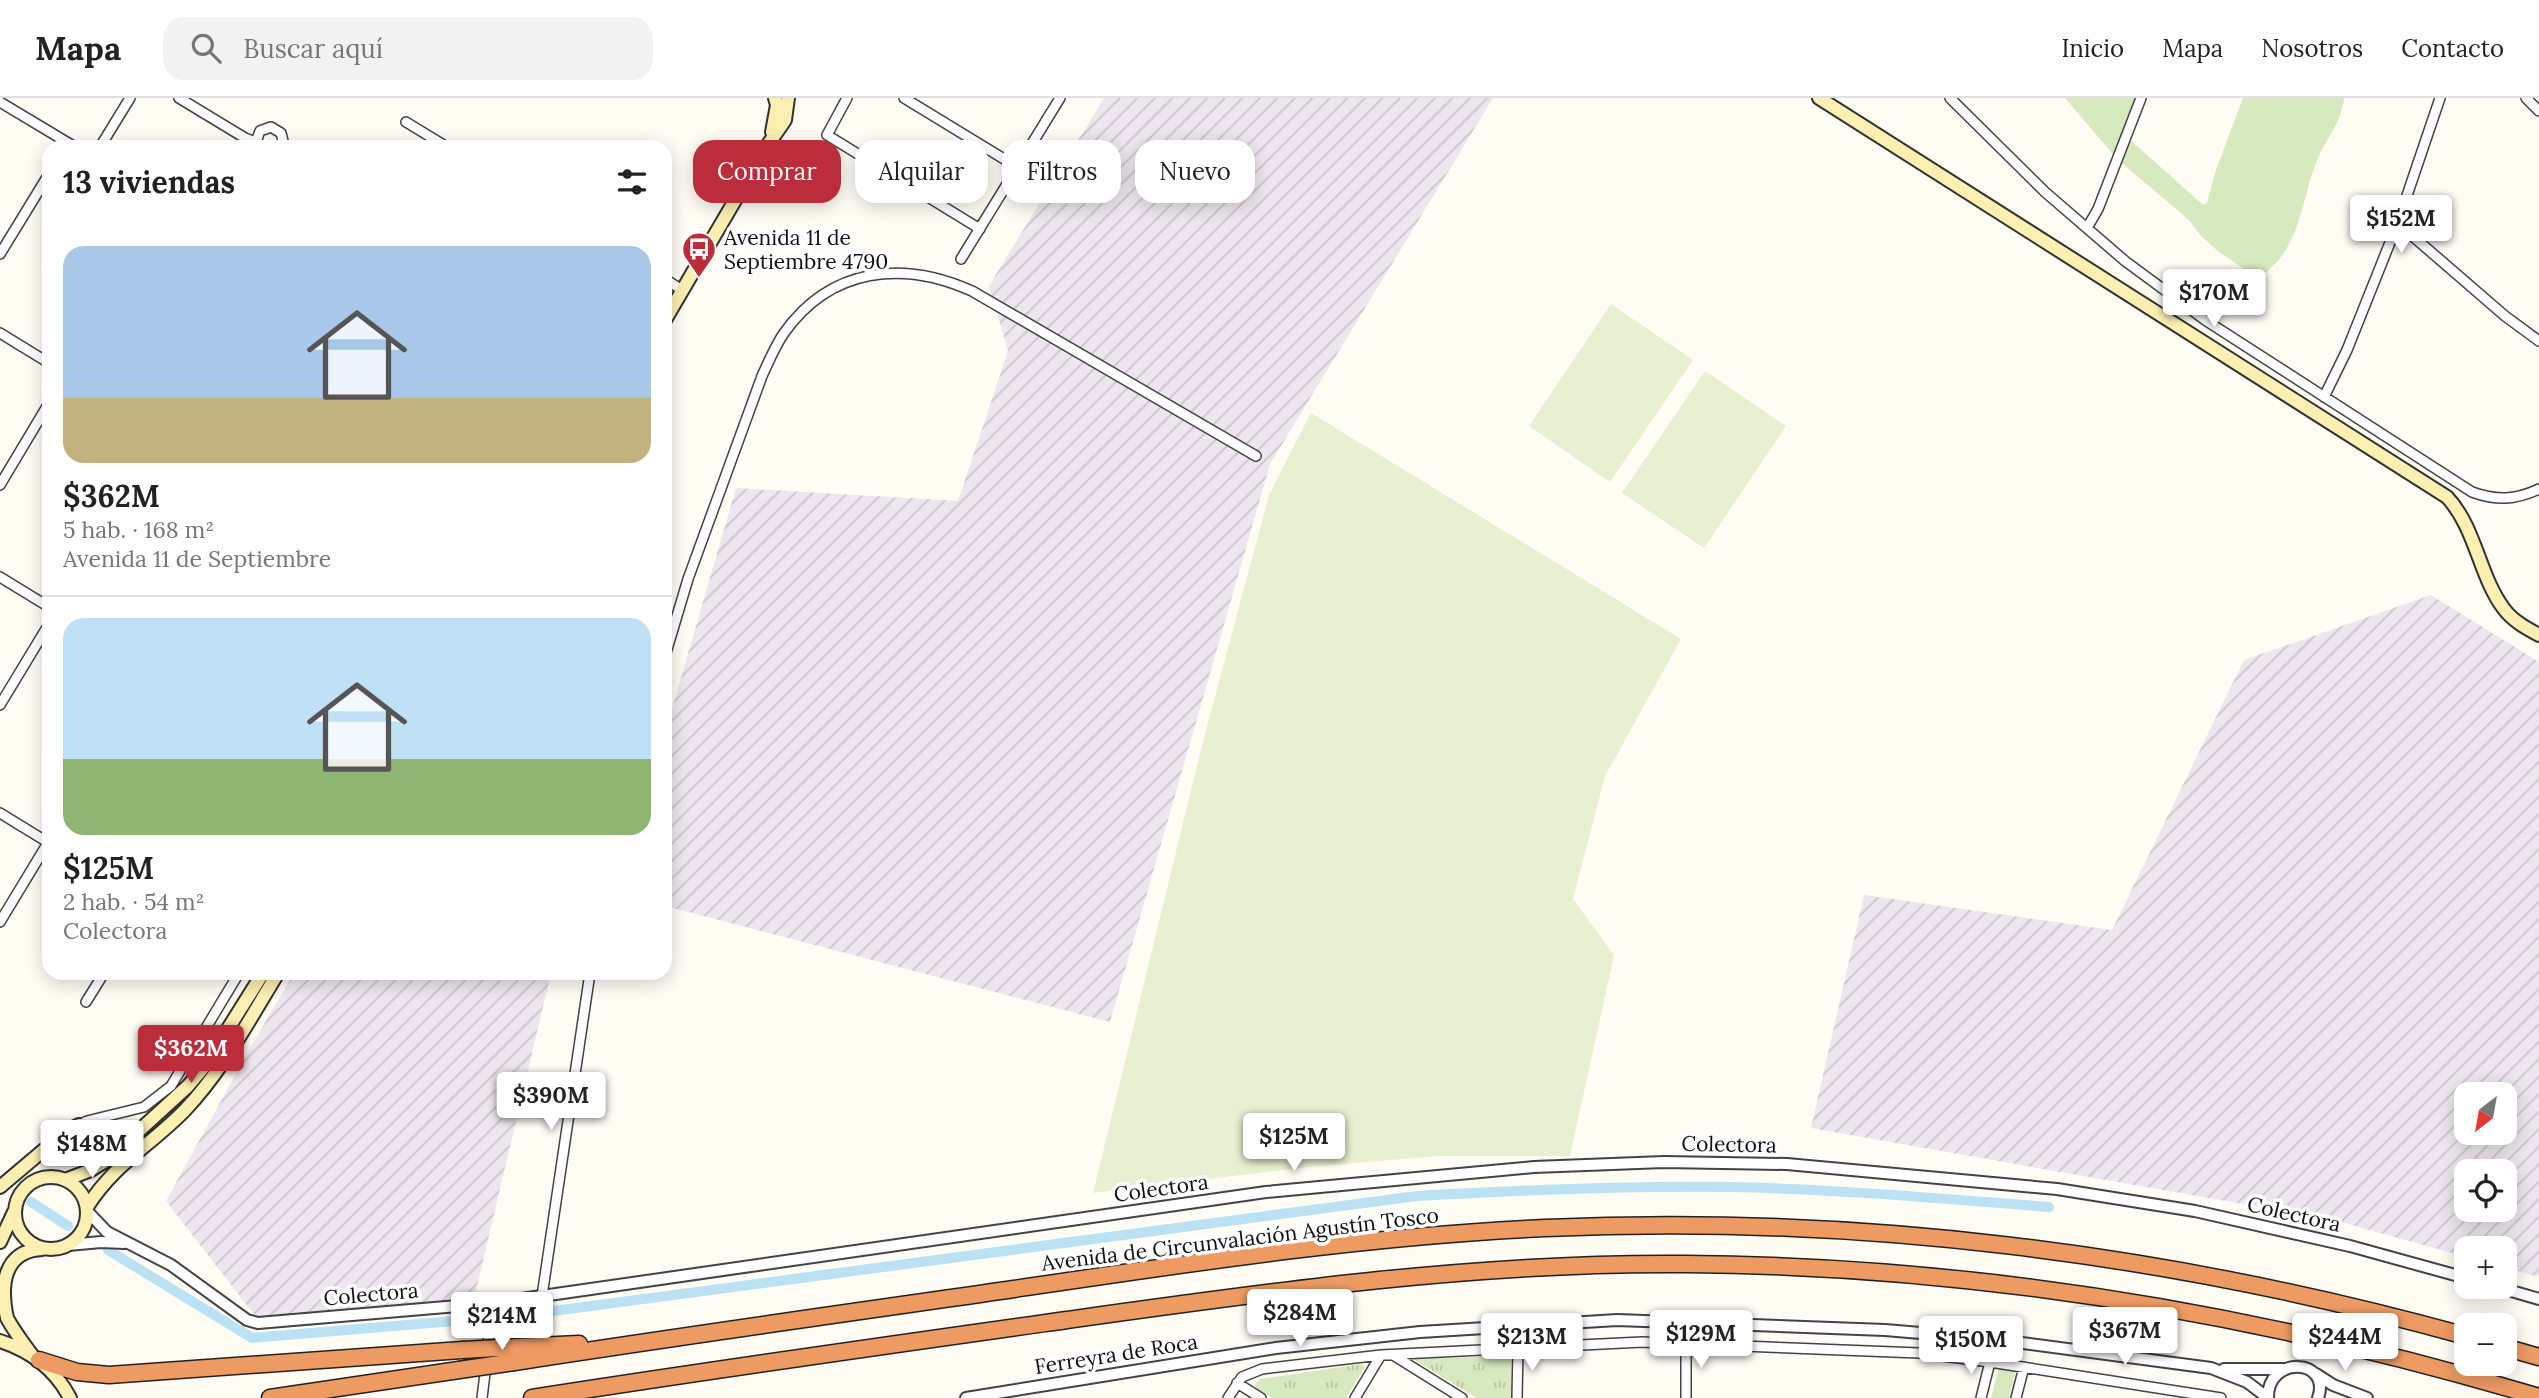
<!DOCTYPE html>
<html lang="es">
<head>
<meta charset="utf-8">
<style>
	body { margin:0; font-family:Lora,serif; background:#f2f2f2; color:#222; height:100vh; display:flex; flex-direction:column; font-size:26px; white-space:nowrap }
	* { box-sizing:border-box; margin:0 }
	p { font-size:23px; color:#767676 }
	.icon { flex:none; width:38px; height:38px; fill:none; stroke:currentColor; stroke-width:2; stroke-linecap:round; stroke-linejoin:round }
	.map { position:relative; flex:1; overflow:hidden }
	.details { position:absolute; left:42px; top:42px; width:630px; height:840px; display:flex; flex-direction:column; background:#fff; border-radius:21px; box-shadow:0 4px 18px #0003 }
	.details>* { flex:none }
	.guide { position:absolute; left:693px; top:42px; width:665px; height:63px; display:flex; gap:14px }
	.needle { width:46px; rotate:211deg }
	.controls { position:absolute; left:2454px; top:984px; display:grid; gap:14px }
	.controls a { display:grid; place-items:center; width:63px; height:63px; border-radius:14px; background:#fff; box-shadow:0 4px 18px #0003; font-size:35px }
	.price { position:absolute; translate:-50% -60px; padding:0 16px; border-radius:7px; background:#fff; color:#222; font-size:23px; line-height:46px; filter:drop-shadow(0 2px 4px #0008) }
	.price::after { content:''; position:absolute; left:50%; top:42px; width:21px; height:16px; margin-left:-10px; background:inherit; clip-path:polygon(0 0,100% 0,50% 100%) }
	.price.on { background:#bc2d3c; color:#fff }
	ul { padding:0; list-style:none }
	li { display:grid; align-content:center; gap:14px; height:371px; padding:0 21px }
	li+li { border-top:2px solid #e0e0e0 }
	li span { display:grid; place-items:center; height:217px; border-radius:21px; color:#555 }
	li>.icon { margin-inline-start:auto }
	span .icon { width:126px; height:126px; fill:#fffc; stroke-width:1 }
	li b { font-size:30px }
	h2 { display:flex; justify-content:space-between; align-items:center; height:84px; padding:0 21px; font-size:30px }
	.pill { padding:0 24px; border-radius:21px; background:#fff; box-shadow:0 4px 18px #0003; font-size:24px; line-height:63px }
	.pill.on { background:#bc2d3c; color:#fff }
	header { display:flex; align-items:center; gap:42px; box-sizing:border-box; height:98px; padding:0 35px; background:#fff; border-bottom:2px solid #e0e0e0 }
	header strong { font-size:33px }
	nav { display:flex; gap:38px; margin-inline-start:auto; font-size:24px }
	.search { width:490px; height:63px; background:#f2f2f2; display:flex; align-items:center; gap:18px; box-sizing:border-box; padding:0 24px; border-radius:21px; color:#767676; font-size:26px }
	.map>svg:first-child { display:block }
</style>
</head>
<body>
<header>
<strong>Mapa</strong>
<div class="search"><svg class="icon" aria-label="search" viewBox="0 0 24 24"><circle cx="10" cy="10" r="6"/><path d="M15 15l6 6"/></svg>Buscar aquí</div>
<nav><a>Inicio</a><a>Mapa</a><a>Nosotros</a><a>Contacto</a></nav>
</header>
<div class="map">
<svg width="2539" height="1300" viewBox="0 0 2539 1300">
	<defs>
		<pattern id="industrial-furrows" width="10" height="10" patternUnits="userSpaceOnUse" patternTransform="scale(1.75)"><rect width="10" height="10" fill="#ede6ee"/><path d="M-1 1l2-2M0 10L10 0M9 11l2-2" fill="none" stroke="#cac4cb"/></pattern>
		<pattern id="park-tufts" width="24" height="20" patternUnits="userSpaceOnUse" patternTransform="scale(1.75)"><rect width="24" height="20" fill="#d7e9be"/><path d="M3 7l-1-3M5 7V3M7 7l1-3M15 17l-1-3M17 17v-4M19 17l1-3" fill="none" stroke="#b8c7a2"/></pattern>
	</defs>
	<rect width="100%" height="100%" fill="#fffcf4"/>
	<!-- industrial -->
	<path fill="url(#industrial-furrows)" fill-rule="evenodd" d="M1104 0H1493L1270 366 1110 924 665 808V635L736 390 958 403 1008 253 989 188Z
		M2431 497 2539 564V1179L2504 1169V1150H2466V1159L2334 1122 1811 1030 1864 797 2112 832 2244 562ZM2466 996H2504V1034H2466ZM2466 1073H2504V1111H2466Z
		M294 875H551L474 1201 256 1219 166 1103 250 950Z"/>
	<!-- grass -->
	<path fill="#d7e9be" d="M2065 0H2135L2127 39 2203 107 2207 105 2216 72 2243 0H2344C2342 23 2327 40 2318 60 2305 90 2303 125 2285 153 2281 161 2273 167 2267 174L2246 172 2219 154 2201 138 2189 122 2117 61Z
		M2000 1265 2017 1267 2009 1300H1991Z"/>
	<!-- park -->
	<path fill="url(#park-tufts)" d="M1508 1258 1511 1261 1512 1300H1477L1413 1261Z
		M1362 1266 1365 1269 1346 1300H1273L1256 1290 1255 1286 1260 1281Z"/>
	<!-- pitch -->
	<path fill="#e7f0d0" d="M1611 206 1693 262 1610 384 1529 328Z
		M1705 273 1786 328 1704 450 1622 395Z
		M1311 315 1681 541 1605 678 1573 801 1614 857 1570 1058H1438L1308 1069 1093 1095 1201 651 1269 397Z"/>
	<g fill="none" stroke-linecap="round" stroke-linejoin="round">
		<!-- canal -->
		<path stroke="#bbe2f4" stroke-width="10" d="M31 1104 68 1128
			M108 1152 252 1240 466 1222
			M508 1219 1417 1098C1521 1092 1626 1088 1730 1089 1837 1091 1943 1101 2049 1109"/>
		<!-- minor casing -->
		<g stroke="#434343" stroke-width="12">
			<path id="minor" d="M179 0 245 40 258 45
				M847 0 827 37 980 131
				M904 0 1017 69
				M1950 0 2045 94 2125 163 2205 222 2472 394C2497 403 2515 402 2539 391
				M2526 0 2539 13
				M0 4 75 49
				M406 24 447 49
				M259 47 257 41 260 33 271 29 281 35 283 43 280 49
				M100 49 130 0
				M2397 127 2409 135 2505 218 2539 243
				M2087 130 2098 111 2141 0
				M0 156 49 76
				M961 161 1060 0
				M665 181 682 192
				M0 235 49 265
				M2324 299 2347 252 2397 127 2440 0
				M0 387 49 305
				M0 479 49 509
				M665 558 688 481 762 278C769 263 775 248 784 235 831 169 903 162 972 193L1256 358
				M0 607 49 526
				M0 715 49 745
				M0 824 49 743
				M86 904 104 875
				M79 1027 87 1023 144 1009 171 988 239 875
				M542 1198 590 875
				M487 1253 493 1205
				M1393 1257 1462 1300
				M1237 1285 1261 1300
				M482 1300 486 1267
				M1228 1300 1242 1279 1262 1271 1381 1257 1642 1244 1919 1255 1990 1264 2221 1300
				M1355 1300 1381 1257
				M1517 1300 1518 1249
				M1686 1300V1244
				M1981 1300 1990 1264
				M2016 1300 2024 1269"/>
		</g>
		<!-- tertiary casing -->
		<g stroke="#434343" stroke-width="14">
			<path id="tertiary" d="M87 1113 107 1134 171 1167 247 1222 258 1225 493 1205 1266 1094 1534 1069 1664 1064 1787 1066 2057 1091 2195 1113 2350 1148 2466 1180
				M68 1147 101 1144 124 1145
				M2494 1188 2539 1201
				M2224 1271H2284
				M2316 1276 2333 1287 2367 1300
				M966 1300 1276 1250 1420 1234 1617 1222 1885 1232 1992 1241 2211 1270 2247 1284 2268 1300
				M2268 1300C2267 1257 2332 1260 2318 1300"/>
		</g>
		<!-- secondary casing -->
		<g stroke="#323232" stroke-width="16">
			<path id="secondary" d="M1819 0 2447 399C2476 430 2479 478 2504 511 2513 523 2526 530 2539 537
				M772 34 777 7 775 0
				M665 222 765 51 785 22 788 0
				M15 1115a36 36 0 1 1 72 0a36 36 0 1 1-72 0Z
				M65 1082 91 1072 107 1062 188 988 204 969 263 875
				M0 1089 65 1034 79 1027C98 1033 100 1045 107 1062
				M87 1109C115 1065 150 1048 185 1012 223 972 249 922 278 875
				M0 1144 14 1114
				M0 1243C31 1253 55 1271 70 1300
				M32 1257C23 1245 14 1233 7 1220 0 1188 3 1153 42 1151"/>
		</g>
		<!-- motorway casing -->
		<g stroke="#212121" stroke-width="19">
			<path id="motorway" d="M516 1249 579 1246
				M2504 1249 2539 1259
				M39 1262 77 1274 109 1277 462 1252
				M514 1264C681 1238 847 1215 1014 1191 1190 1165 1367 1138 1545 1130 1855 1116 2167 1155 2466 1238
				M270 1300 459 1272
				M532 1300C710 1272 889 1247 1067 1222 1273 1193 1478 1164 1686 1166 1976 1168 2262 1216 2539 1299"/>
		</g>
		<!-- minor -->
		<use href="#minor" stroke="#fff" stroke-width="9"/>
		<!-- tertiary -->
		<use href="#tertiary" stroke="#fff" stroke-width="10"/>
		<!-- secondary -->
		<use href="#secondary" stroke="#fbefb2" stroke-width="12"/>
		<!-- motorway -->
		<use href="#motorway" stroke="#ee9b63" stroke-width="16"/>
		<!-- motorway-bridge casing -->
		<g stroke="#212121" stroke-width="19" stroke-linecap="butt">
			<path id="motorway-bridge" d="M462 1252 516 1249
				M459 1272 514 1264"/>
		</g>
		<!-- motorway-bridge -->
		<use href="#motorway-bridge" stroke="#ee9b63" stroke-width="16"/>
	</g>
	<!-- icons -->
	<defs>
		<g id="bus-pin" transform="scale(1.75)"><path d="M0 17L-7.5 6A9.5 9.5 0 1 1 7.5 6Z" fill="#bc2d3c" stroke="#fff"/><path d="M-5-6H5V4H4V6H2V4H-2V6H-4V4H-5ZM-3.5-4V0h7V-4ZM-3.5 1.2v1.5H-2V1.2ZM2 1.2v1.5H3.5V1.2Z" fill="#fff"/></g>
	</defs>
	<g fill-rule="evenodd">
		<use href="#bus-pin" x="699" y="151"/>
	</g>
	<g text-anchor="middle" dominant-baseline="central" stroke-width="7" stroke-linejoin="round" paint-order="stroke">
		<!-- poi labels -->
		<g font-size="21" fill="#101010" stroke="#fff" text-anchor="start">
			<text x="724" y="139">Avenida 11 de<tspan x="724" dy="24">Septiembre 4790</tspan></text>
		</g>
		<!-- street labels -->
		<g font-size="21" fill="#101010" stroke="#fff">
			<text transform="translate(1729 1046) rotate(1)">Colectora</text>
			<text transform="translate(1161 1090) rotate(-8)">Colectora</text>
			<text transform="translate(2294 1116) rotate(13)">Colectora</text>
			<text transform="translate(1240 1141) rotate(-7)">Avenida de Circunvalación Agustín Tosco</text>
			<text transform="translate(371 1196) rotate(-5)">Colectora</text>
			<text transform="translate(1116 1256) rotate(-9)">Ferreyra de Roca</text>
		</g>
	</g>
</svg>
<div class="controls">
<a><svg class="needle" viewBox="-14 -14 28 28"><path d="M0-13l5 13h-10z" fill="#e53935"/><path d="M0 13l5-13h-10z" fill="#767676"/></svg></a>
<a><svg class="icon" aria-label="locate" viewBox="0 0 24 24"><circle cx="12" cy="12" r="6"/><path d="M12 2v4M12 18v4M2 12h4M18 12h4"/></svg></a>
<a>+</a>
<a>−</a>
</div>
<b class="price" style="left:2401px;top:157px">$152M</b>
<b class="price" style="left:2214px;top:231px">$170M</b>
<b class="price on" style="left:191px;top:987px">$362M</b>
<b class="price" style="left:551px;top:1034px">$390M</b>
<b class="price" style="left:1294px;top:1075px">$125M</b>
<b class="price" style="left:92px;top:1082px">$148M</b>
<b class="price" style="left:1300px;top:1251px">$284M</b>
<b class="price" style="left:502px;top:1254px">$214M</b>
<b class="price" style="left:2125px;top:1269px">$367M</b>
<b class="price" style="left:1701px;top:1272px">$129M</b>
<b class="price" style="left:1532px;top:1275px">$213M</b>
<b class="price" style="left:2345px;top:1275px">$244M</b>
<b class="price" style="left:1971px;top:1278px">$150M</b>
<div class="guide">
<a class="pill on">Comprar</a>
<a class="pill">Alquilar</a>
<a class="pill">Filtros</a>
<a class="pill">Nuevo</a>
</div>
<section class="details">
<h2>13 viviendas<svg class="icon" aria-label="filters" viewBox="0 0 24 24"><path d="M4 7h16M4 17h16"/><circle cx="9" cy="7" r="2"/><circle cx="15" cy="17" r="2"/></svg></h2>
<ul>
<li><span style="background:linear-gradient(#a9c7e8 70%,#c2b280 0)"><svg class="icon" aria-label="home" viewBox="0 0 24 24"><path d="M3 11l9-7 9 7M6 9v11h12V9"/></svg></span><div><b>$362M</b><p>5 hab. · 168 m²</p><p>Avenida 11 de Septiembre</p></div></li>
<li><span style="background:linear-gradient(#bfe0f5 65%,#8fb573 0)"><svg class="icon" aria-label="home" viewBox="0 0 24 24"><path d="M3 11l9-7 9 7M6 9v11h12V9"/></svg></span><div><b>$125M</b><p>2 hab. · 54 m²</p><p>Colectora</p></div></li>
</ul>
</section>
</div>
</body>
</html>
